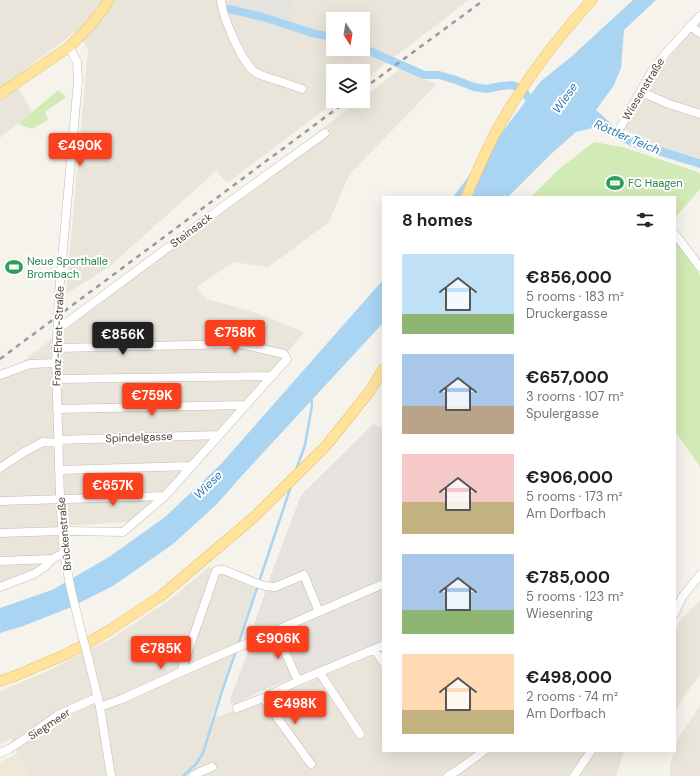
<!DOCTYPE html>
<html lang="en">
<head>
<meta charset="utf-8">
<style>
	body { margin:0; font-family:"DM Sans",sans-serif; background:#f2f2f2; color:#202124; height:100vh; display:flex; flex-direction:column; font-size:15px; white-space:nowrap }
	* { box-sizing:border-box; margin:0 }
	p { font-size:13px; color:#757577 }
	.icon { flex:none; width:22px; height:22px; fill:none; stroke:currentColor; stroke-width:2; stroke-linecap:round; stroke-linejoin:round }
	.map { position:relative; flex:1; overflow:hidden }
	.details { position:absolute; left:382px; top:196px; width:294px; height:556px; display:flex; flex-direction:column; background:#fff; border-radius:0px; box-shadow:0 4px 16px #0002 }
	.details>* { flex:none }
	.needle { width:26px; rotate:168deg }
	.fabs { position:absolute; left:326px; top:12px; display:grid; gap:8px }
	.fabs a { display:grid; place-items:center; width:44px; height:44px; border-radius:0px; background:#fff; box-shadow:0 4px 16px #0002; font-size:20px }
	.price { position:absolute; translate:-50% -34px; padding:0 9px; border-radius:4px; background:#fc3f1d; color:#fff; font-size:13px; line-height:26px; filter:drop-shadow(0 1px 2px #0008) }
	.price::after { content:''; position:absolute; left:50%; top:24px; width:12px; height:9px; margin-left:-6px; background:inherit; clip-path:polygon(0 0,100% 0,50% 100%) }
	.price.selected { background:#222; color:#fff }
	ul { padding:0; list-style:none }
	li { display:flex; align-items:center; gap:12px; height:100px; padding:0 20px }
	li span { display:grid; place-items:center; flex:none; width:112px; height:80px; border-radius:0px; color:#555 }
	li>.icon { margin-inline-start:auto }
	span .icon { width:48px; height:48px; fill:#fffc; stroke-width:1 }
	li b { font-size:17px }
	h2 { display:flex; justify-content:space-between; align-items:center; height:48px; padding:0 20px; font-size:17px }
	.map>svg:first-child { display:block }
</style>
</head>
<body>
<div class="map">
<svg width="700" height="776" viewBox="0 0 700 776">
	<rect width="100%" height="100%" fill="#f6f3ec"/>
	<!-- residential -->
	<path fill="#eae5da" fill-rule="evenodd" d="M0 0H469L363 81V71H333V101H336L227 183 216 171 109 267 66 294 88 49 76 31 13 79 32 112 0 138ZM333 19H363V49H333Z
		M700 22V158L659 147 624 129 649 87 673 52Z
		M400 69 437 84 349 175 329 222 268 267 233 262 197 287 206 299 257 313 304 332 250 397 165 491 129 522 57 526 60 559 0 583V379L67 327 324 138 319 131 359 101H363V98Z
		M209 567 256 589 211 719 298 687 368 657 383 649V751H624L616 776H29L17 754 11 738 0 744V691L50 670 114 637 168 601Z
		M700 600V675L685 695 675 712V633L679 622Z
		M700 706V776H670V766L678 738Z"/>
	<!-- industrial -->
	<path fill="#e6e2dd" d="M373 424 383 428V641L261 691 232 706 230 699 249 649 250 637 272 572 301 495Z"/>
	<!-- education -->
	<path fill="#efe8d6" d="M17 754 29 776H0V762Z"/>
	<!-- green -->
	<path fill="#d2eab5" d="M58 90 66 97 45 112 48 120 32 129 18 124Z
		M594 142 622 147 695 171 700 174V189L675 218V197H531L559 169Z
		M675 239 700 275V467L675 431V404L676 403 675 402Z"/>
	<!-- parking -->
	<path fill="#e5e3e0" d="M239 0H294L286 23 237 5Z"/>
	<!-- water -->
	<path fill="#a9d4f2" d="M633 0H656L624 30 621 68 614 85 596 110 616 128 626 135 642 141 700 159V168L651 153 629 145 611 136 593 128 576 132 551 154 508 197H453L541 81 571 57Z
		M383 280V323L237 481 217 504 173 544 113 586 69 608 23 626 0 633V608L52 590 109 557 165 517 221 464Z"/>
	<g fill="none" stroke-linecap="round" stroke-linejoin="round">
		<!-- stream -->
		<path stroke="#a9d4f2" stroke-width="2.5" d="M296 470 305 445 312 405 311 397
			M238 645 291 486
			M183 776 196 764 203 753 223 688 236 651"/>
		<!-- canal -->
		<path stroke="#a9d4f2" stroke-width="8" d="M229 9 263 17 312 33 333 37
			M363 48 424 75H439L456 80 474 87 486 89 501 86 513 85 524 91 530 101 536 103"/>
		<!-- minor casing -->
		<g stroke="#c2bbae" stroke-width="9">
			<path id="minor" d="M221 0C222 15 242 63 255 72 259 75 265 76 269 78 280 81 291 85 302 89
				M690 26 700 33
				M69 47 77 62 78 81 59 293 56 363 60 498 64 553 71 590 82 635
				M641 92 669 104 700 114
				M620 128 652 71 666 53 700 16
				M675 234 700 267
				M58 324H65L228 203 325 133
				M56 348 240 344 284 354 287 359 165 496 123 532 67 531
				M0 375 30 364 56 363
				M56 379 272 376
				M57 409 246 405
				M58 440 219 435
				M0 468 24 452 43 442 59 443
				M59 470 191 466
				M0 501 165 496
				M0 533 62 531
				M0 561 52 559
				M0 587 34 574 46 566 52 559 64 553
				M675 613 682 597 700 575
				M276 631 298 681
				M375 650 383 662
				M87 653 100 707 111 776
				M181 672 216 571 219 570H224L253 582 265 586 275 587 304 575 319 612
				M320 673 360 734
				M263 698 311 764
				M100 707 122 699 181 672 383 584
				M237 708 263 698 298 681 382 646
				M0 753 9 749 23 740 58 715 98 697
				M193 776 200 772 212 767
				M448 776 458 770 484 751
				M574 776 591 751"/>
		</g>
		<!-- major casing -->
		<g stroke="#e6c16a" stroke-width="11">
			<path id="major" d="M0 94 69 47 87 29 104 8 109 0
				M466 197C476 174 486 150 498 128 524 82 556 39 592 0
				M0 681 15 676 62 656 86 644 108 631 161 596 253 518 326 446 370 391 383 369"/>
		</g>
		<!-- minor -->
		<use href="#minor" stroke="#fff" stroke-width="8"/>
		<!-- major -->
		<use href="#major" stroke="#ffe39c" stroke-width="10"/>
		<!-- rail -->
		<path stroke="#9a9a9a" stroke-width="2.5" stroke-dasharray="5 5" stroke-linecap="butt" d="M363 89 484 0
			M0 359 347 101"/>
		<!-- minor-bridge casing -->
		<g stroke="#c2bbae" stroke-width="9" stroke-linecap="butt">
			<path id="minor-bridge" d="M82 635 87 653"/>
		</g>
		<!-- minor-bridge -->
		<use href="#minor-bridge" stroke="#fff" stroke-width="8"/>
	</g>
	<!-- icons -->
	<defs>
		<g id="stadium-bare" transform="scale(1.38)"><path d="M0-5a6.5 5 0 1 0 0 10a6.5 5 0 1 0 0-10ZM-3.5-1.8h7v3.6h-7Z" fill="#2e9e5b" stroke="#fff" stroke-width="2.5" paint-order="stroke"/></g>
	</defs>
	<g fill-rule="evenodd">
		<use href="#stadium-bare" x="615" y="183"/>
		<use href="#stadium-bare" x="14" y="267"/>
	</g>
	<g text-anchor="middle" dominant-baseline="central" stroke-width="4" stroke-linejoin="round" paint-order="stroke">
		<!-- street labels -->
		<g font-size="11" fill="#4b4439" stroke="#fff">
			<text transform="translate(643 89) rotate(-59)">Wiesenstraße</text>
			<text transform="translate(191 230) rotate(-37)">Steinsack</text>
			<text transform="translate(58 336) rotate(-88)">Franz-Ehret-Straße</text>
			<text transform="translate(139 437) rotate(-2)">Spindelgasse</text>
			<text transform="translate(64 534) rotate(-95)">Brückenstraße</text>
			<text transform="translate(49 724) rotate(-33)">Siegmeer</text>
		</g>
		<!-- leisure labels -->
		<g font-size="11" fill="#27864d" stroke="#fff" text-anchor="start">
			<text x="628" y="183">FC Haagen</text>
			<text x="27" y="261">Neue Sporthalle<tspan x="27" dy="13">Brombach</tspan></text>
		</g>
		<!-- water labels -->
		<g font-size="12" font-style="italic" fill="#2e7ab2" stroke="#fff">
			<text transform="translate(565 98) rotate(-55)">Wiese</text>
			<text transform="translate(627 137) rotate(23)">Röttler Teich</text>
			<text transform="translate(208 485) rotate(-45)">Wiese</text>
		</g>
	</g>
</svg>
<div class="fabs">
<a><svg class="needle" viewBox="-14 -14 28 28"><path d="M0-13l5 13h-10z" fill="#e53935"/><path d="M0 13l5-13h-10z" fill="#757577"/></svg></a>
<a><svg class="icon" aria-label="layers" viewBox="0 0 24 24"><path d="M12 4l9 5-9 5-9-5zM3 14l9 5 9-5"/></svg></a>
</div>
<b class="price" style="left:80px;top:167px">€490K</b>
<b class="price" style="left:235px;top:354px">€758K</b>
<b class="price selected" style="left:123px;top:356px">€856K</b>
<b class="price" style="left:152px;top:417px">€759K</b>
<b class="price" style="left:113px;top:507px">€657K</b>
<b class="price" style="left:278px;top:660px">€906K</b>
<b class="price" style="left:161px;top:670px">€785K</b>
<b class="price" style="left:295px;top:725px">€498K</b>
<section class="details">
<h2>8 homes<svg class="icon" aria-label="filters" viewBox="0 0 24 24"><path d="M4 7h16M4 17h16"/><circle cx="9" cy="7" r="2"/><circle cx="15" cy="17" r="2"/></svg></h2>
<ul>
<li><span style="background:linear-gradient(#bfe0f5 75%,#8fb573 0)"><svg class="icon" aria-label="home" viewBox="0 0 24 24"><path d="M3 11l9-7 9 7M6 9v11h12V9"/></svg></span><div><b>€856,000</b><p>5 rooms · 183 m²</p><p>Druckergasse</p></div></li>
<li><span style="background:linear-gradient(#a9c7e8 65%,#b9a48a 0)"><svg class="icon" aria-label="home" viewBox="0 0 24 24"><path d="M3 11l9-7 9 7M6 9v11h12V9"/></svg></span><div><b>€657,000</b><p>3 rooms · 107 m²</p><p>Spulergasse</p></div></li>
<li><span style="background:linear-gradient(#f6c9c9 60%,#c2b280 0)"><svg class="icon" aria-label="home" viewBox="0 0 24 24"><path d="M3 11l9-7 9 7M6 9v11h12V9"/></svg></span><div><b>€906,000</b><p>5 rooms · 173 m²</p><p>Am Dorfbach</p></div></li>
<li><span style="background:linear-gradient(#a9c7e8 70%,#8fb573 0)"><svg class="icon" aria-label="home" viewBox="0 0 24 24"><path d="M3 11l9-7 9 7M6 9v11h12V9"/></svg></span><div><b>€785,000</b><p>5 rooms · 123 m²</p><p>Wiesenring</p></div></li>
<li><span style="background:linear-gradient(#ffd9b3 70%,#c2b280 0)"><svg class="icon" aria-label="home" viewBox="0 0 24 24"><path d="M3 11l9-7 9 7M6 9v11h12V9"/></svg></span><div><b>€498,000</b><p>2 rooms · 74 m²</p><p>Am Dorfbach</p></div></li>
</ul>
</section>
</div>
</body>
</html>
